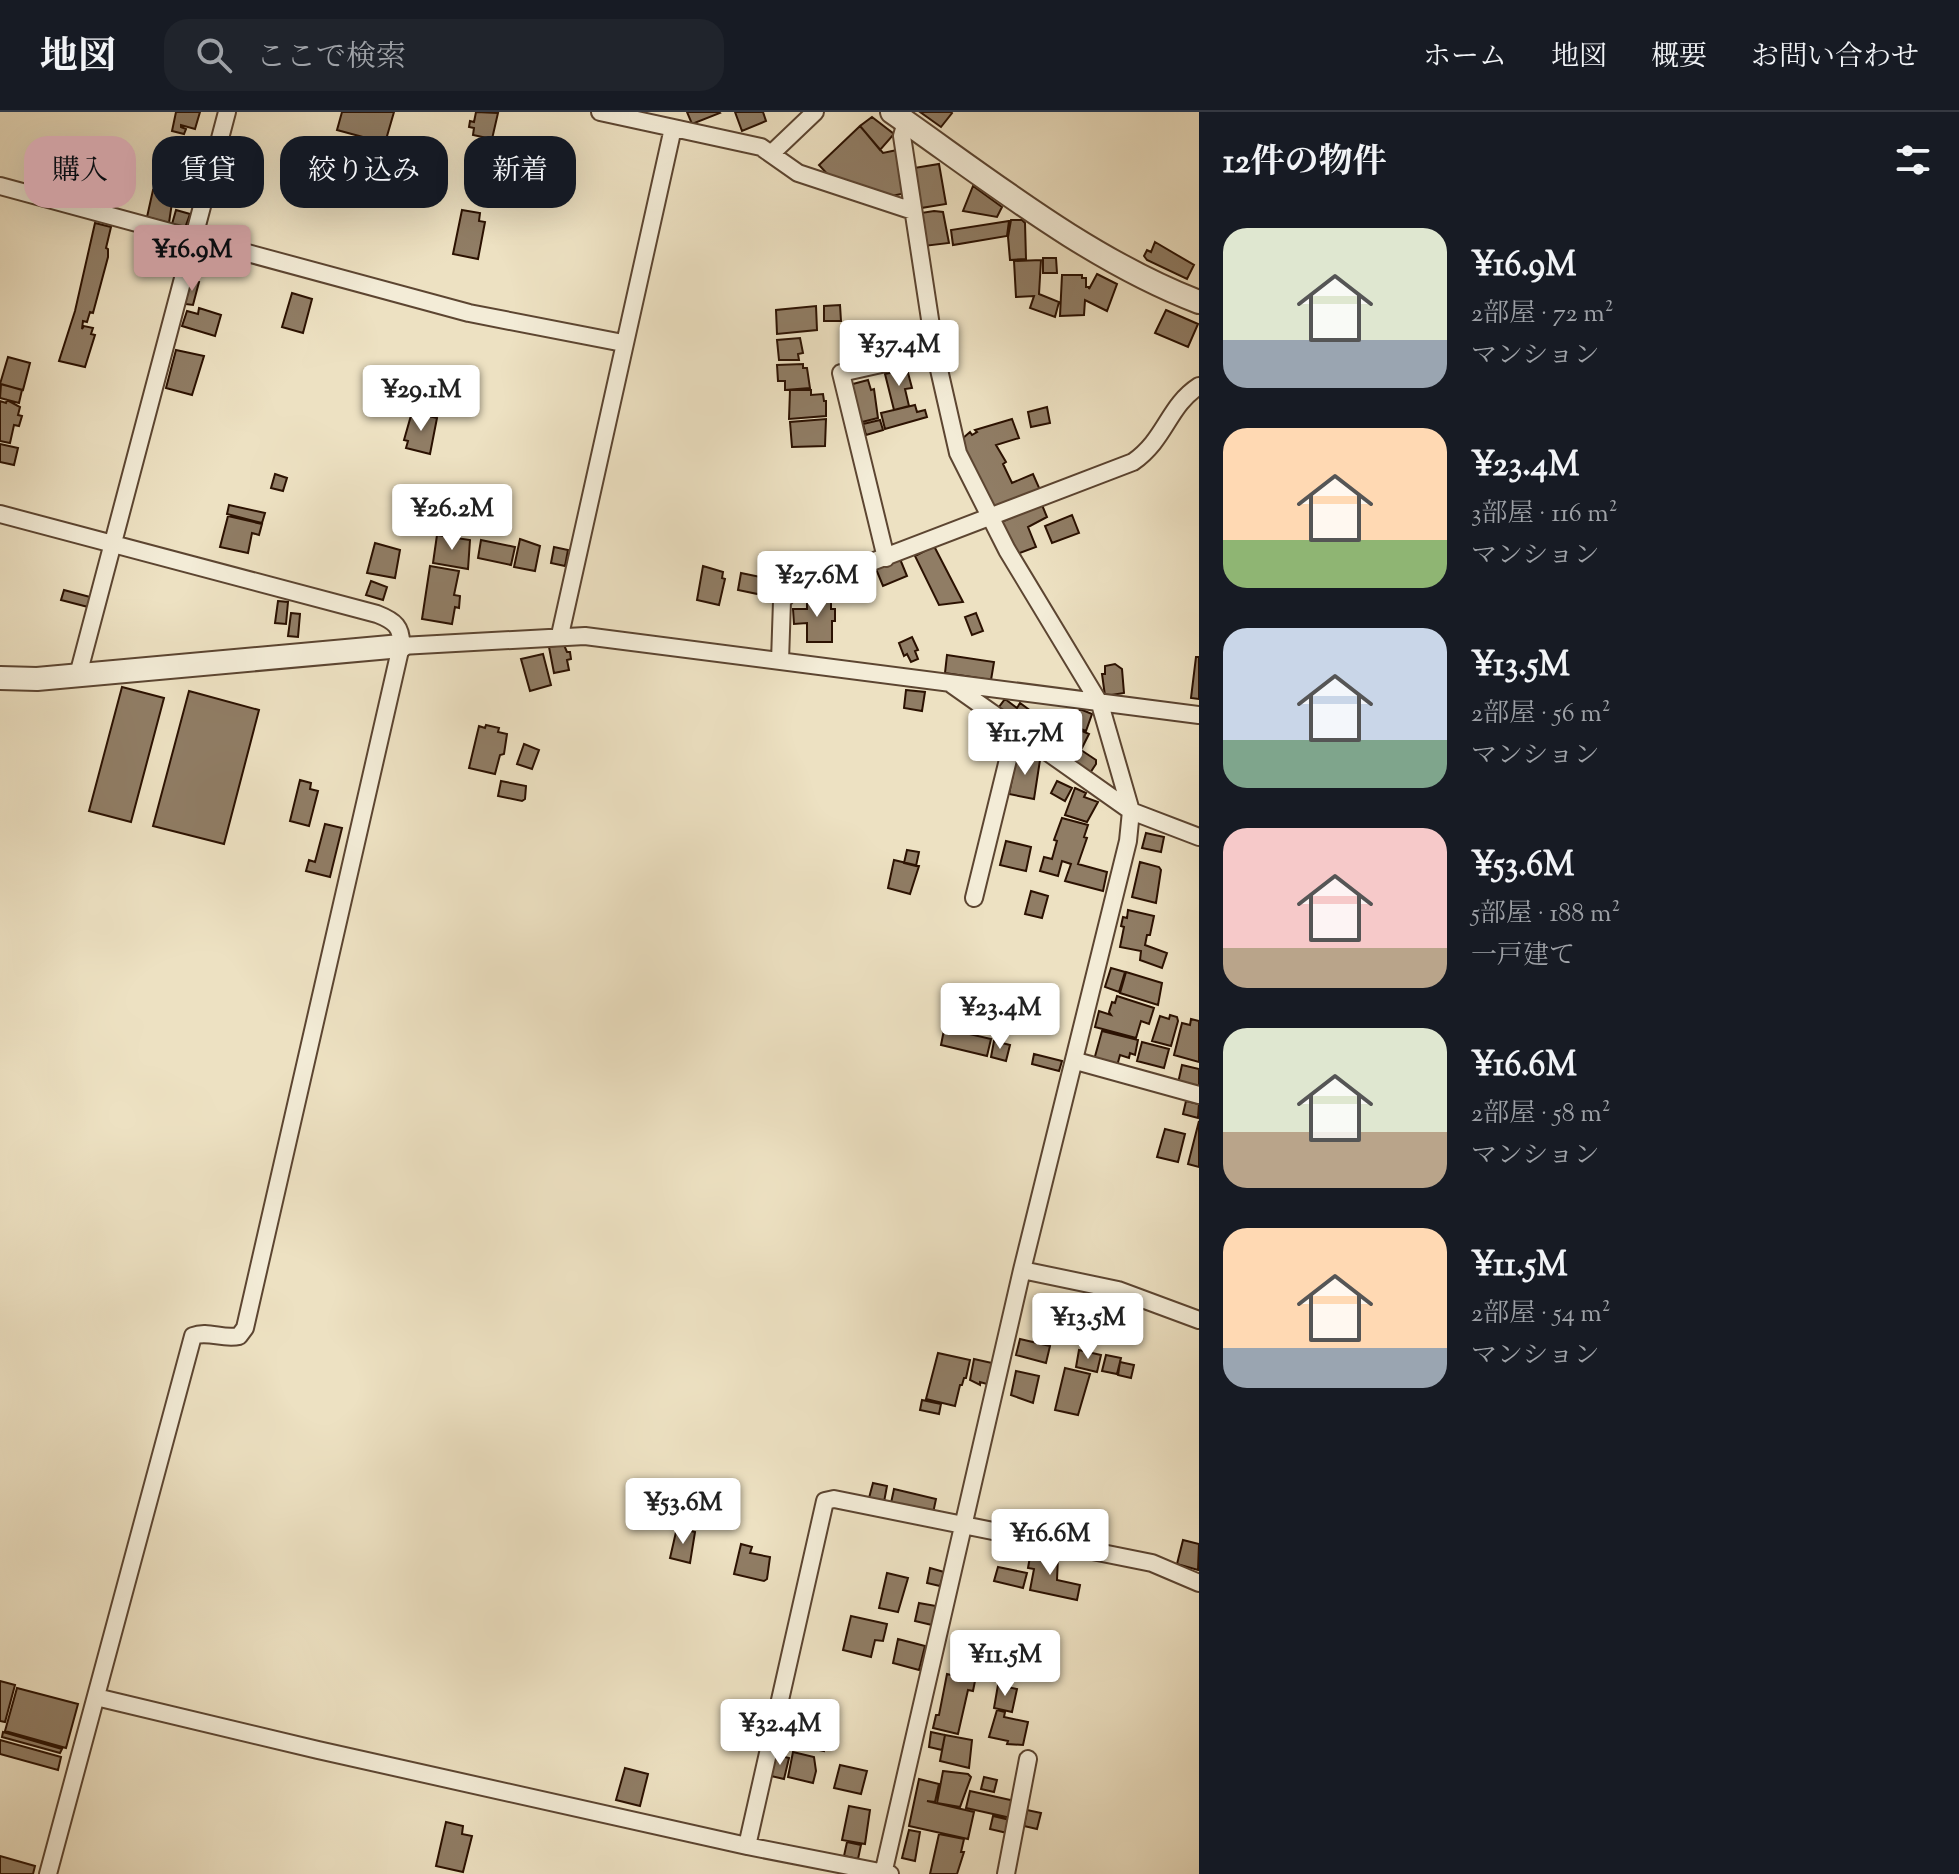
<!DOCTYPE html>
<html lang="ja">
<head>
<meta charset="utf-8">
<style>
	body { margin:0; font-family:"Sorts Mill Goudy","Noto Serif JP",serif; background:#20242c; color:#f1f3f6; height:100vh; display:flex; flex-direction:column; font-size:30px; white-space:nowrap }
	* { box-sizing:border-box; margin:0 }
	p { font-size:26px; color:#9ea1a6 }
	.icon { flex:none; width:44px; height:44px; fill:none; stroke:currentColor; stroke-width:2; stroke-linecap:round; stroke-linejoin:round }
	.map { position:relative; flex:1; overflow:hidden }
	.sheet { display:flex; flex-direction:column; background:#171b24; width:760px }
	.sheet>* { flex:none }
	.banner { position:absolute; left:24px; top:24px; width:760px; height:72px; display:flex; gap:16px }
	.price { position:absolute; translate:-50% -68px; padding:0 18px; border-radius:8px; background:#fff; color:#222; font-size:26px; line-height:52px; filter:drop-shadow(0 2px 4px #0008) }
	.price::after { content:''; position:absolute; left:50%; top:48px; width:24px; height:18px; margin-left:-12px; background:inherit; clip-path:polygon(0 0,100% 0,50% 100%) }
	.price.current { background:#c59692; color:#111 }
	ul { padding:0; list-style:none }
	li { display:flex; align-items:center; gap:24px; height:200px; padding:0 24px }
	li span { display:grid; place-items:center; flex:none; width:224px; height:160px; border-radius:24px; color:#555 }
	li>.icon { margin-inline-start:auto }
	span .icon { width:96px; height:96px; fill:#fffc; stroke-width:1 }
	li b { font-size:34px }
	h2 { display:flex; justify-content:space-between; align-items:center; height:96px; padding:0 24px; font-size:34px }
	.tag { padding:0 28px; border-radius:24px; background:#171b24; box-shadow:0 8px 32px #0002; font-size:28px; line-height:72px }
	.tag.current { background:#c59692; color:#111 }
	header { display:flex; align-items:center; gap:48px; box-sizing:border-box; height:112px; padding:0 40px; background:#171b24; border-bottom:2px solid #363941 }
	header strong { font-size:38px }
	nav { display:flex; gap:44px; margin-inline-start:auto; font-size:28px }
	.search { width:560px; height:72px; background:#20242c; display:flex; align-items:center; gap:20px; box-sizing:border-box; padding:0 28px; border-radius:24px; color:#9ea1a6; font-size:30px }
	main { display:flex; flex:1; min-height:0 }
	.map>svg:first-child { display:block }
</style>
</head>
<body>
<header>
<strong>地図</strong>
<div class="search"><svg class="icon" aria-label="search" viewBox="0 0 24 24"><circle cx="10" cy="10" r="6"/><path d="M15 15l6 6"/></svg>ここで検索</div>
<nav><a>ホーム</a><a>地図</a><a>概要</a><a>お問い合わせ</a></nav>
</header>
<main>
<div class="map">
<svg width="1199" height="1762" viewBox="0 0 1199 1762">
	<rect width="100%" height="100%" fill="#ede1c2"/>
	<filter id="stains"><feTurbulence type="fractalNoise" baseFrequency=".0025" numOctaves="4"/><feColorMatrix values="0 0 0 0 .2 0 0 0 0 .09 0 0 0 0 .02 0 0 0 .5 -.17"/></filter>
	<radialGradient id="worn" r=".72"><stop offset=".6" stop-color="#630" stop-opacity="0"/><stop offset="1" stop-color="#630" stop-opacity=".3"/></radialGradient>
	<!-- building -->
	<path fill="#907d65" stroke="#2b1101" stroke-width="2" d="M176 0H200L195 17 181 13V15L186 17 184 22 172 19Z
		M342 0H394L385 31 337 18Z
		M476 0 498 1 492 27 473 23 474 16 469 15 470 9 474 10Z
		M687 0H719L720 1 692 12Z
		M735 0H763L766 9 742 19Z
		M920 0H951L952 1 941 15Z
		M872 5 894 22 880 38 860 14Z
		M860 14 883 41 897 38 906 81 887 85 830 65 819 53Z
		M165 33 185 38 180 65 158 60Z
		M67 36 96 46 90 69 85 68 84 72 80 73 56 66 63 39 66 40Z
		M939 52 946 92 921 96 914 56Z
		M54 67 66 71 63 85 50 81Z
		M160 74 174 77 169 111 147 105 153 78 159 80Z
		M973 74 1002 95 997 105 963 99Z
		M176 98 190 102 185 116 172 112Z
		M462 98 480 101 479 109 485 110 478 147 453 142Z
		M934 99 943 100 949 131 924 134 921 101Z
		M1011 108H1022L1025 111 1026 147 1010 148 1008 125Z
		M1009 109 1007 124 953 133 951 118Z
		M95 111 111 115 106 136 108 137V145L93 201 90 200 87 210 83 209 82 217 84 214 93 216 91 222 95 223 85 255 59 249 75 199Z
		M1155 130 1194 153 1187 167 1147 148 1144 144 1147 138 1151 140Z
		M1043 146H1056L1057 161H1043Z
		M1041 148 1039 182 1059 190 1055 205 1030 196 1034 184 1016 185 1014 149Z
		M1097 162 1117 172 1107 199 1085 188 1084 203 1060 204 1062 163H1082V166H1086V175H1089V177Z
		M191 168 199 170 193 193 185 192Z
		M292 181 312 187 303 221 282 215Z
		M840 193 841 209H824V194Z
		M816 194 817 218 777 222 776 198Z
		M199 196 221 203 215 224 182 214 187 199 198 202Z
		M1166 198 1198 212 1188 235 1155 221Z
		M800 226 803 241 798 242 799 248H779L777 228Z
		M176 238 204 244 192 283 166 276Z
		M8 245 30 251 23 278 0 272Z
		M803 252V256H807L810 276 785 278V269H778L777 253Z
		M907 257 912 276 905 277 909 294 894 298 885 262Z
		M868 268 871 278 874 277 878 306 858 311 849 273Z
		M1 272 22 278 19 291 0 286Z
		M430 273 441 276 436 296 425 293Z
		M790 278H811V283L823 282 824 289H826V304L789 307Z
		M7 288 20 295 18 303 22 304 19 314 14 313 10 331 0 329V289L6 291Z
		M915 293 917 300 925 298 927 305 885 317 881 301Z
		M1047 295 1050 311 1031 315 1028 300Z
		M412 300 437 306 430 342 406 336 408 329 404 328Z
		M826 307 825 334 792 335 790 310Z
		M1012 307 1019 326 996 333 1006 350 1003 352 1012 371 1033 362 1040 378 992 397 967 344 963 326 970 320 972 323 977 320 975 318Z
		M880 308 883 318 866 323 863 312Z
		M0 332 18 336 14 353 0 350Z
		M275 362 287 366 283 379 271 376Z
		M229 393 265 401 262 411 227 402Z
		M1042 393 1047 405 1028 415 1036 435 1017 442 1001 410Z
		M1072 403 1079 421 1052 431 1045 414Z
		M228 404 262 412 259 423 252 421 248 441 220 435Z
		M437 423 470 428 468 457 433 451Z
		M520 427 540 434 535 459 514 455Z
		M481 428 515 435 511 453 478 446Z
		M375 431 400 438 395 466 367 461Z
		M934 434 963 490 939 493 915 444Z
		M554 435 568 438 565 454 551 451Z
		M900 447 907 464 883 474 876 457Z
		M430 454 459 459 454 483 460 484 459 496 455 495 452 512 422 507Z
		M703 454 723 460 722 466 725 467 719 493 697 488Z
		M741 461 770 467 767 484 738 478Z
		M858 463 864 478 842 487 839 481 835 482 832 474Z
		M371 469 387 475 383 488 366 483Z
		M64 478 90 485 88 495 61 488Z
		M807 485H831V497H835V509H832V530H807V511L794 512 793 497H807Z
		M278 489 288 490 286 512 275 511Z
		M291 501 300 502 298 525 288 524Z
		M976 501 983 519 972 523 965 505Z
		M912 525 918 538 915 539 918 547 911 550 907 542 904 544 899 531Z
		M564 533 567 540H570L571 547 567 548 569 558 554 561 549 535Z
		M543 542 551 573 530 579 521 547Z
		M947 543 994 550 991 568 945 561Z
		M1196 545H1199V587L1191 586Z
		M1115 552 1122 557 1124 581 1105 584 1102 562H1105V554Z
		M122 575 164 586 131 710 89 699Z
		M906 578 925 580 922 599 904 596Z
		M189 579 259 598 224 732 153 714Z
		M1005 587 1017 596 1020 591 1035 602 1037 600 1043 605 1047 599 1069 619 1061 629 1065 631 1056 643 996 599Z
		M1080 597 1092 602 1086 619 1073 614Z
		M486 613 499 616 498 620 507 622 504 642 500 643 495 662 469 656 479 614 485 616Z
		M1073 615 1089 622 1081 638 1096 648V652L1088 664 1060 645 1068 635 1065 632Z
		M524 632 539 638 532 657 517 652Z
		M1017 643 1040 648 1034 687 1009 682Z
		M300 668 311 671 310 677 318 679 309 714 290 709Z
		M501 669 526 674 525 687 522 689 498 684Z
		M1057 669 1072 676 1065 689 1051 681Z
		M1075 676 1086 681 1084 685 1098 690 1087 710 1065 703Z
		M1062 706 1088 713 1084 725 1087 726 1078 752 1107 760 1103 779 1065 769 1071 752 1062 749 1058 764 1040 759 1044 745 1052 747 1057 729 1054 728Z
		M325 712 342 716 330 765 306 759 309 748 315 750Z
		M1146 721 1164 725 1161 740 1142 736Z
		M1006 729 1031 735 1026 759 1000 753Z
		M907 738 919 740 916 754 904 751Z
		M894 748 919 754 910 782 888 776Z
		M1140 750 1159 755 1161 758 1156 791 1132 785Z
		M1031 779 1048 784 1042 806 1025 802Z
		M1128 798 1154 804 1150 823H1147L1145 833 1167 841 1162 856 1140 848 1141 839 1120 835 1124 815 1121 814 1123 805 1127 806Z
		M1111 856 1125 860 1119 880 1105 875Z
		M1126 860 1162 871 1158 893 1120 881Z
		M1117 884 1154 896 1149 912 1141 909 1136 926 1095 915 1099 899 1111 903 1109 900 1112 890 1115 891Z
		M953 886 972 890 970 897 985 901 981 916 978 919H968L969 922 991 927 987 944 941 933 944 918 950 919 951 917 945 916Z
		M1170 903 1177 905 1178 909 1171 934 1152 929 1160 904 1169 907Z
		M1191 907 1199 909V950L1174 943 1182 911 1190 913Z
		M1102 919 1138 928 1135 943 1130 941 1129 946 1120 943 1117 954 1094 948Z
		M994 929 1010 933 1006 949 991 945Z
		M1142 930 1169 937 1164 956 1137 949Z
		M1034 942 1062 949 1059 959 1032 952Z
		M1182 953 1199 957V976L1178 971Z
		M1186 989 1199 992 1198 1006 1183 1002Z
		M1199 1009V1055L1188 1052Z
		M1165 1017 1185 1022 1178 1050 1157 1045Z
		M1020 1227 1050 1234 1046 1251 1016 1243Z
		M1079 1238 1101 1243 1097 1260 1076 1255Z
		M938 1241 970 1248 966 1266H964L962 1273H960L955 1294 926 1287Z
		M1106 1243 1121 1246 1117 1262 1102 1259Z
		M974 1247 992 1251 987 1272 980 1270V1273L970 1268Z
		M1120 1250 1134 1253 1131 1266 1118 1263Z
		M1065 1256 1090 1262 1078 1303 1055 1298Z
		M1016 1259 1039 1264 1033 1291 1011 1283Z
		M922 1288 941 1292 939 1302 920 1298Z
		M873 1371 887 1374 884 1390 869 1386Z
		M894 1377 936 1387 933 1401 891 1391Z
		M683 1399 696 1402 693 1415 680 1412Z
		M682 1417 695 1420 690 1451 670 1446 676 1420 681 1421Z
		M1183 1428 1199 1432 1198 1458 1177 1452Z
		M741 1432 752 1435 750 1441 770 1445 767 1467 764 1469 734 1462Z
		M1031 1439 1058 1444 1057 1468 1080 1473 1077 1488 1030 1478 1034 1457 1028 1456Z
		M998 1455 1027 1461 1023 1476 994 1469Z
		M930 1456 944 1460 940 1474 927 1471Z
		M887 1461 908 1466 898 1500 879 1496Z
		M919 1491 936 1494 932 1513 915 1509Z
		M851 1504 887 1512 883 1529 875 1528 871 1545 843 1538Z
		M898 1527 925 1534 919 1558 893 1551Z
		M947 1562 975 1569 973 1579 968 1578 958 1622 933 1616 936 1603H939Z
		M0 1569 15 1573 5 1610 0 1609Z
		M998 1573 1017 1577 1012 1600 994 1596Z
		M17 1576 78 1592 66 1636 5 1619Z
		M787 1598 800 1601 797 1614 785 1611Z
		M997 1598 1005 1600 1004 1605 1028 1610 1023 1633 1007 1632 1008 1629 989 1625Z
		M803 1604 830 1611 824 1639 796 1633Z
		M3 1620 62 1637 60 1641 2 1625Z
		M931 1620 945 1623 942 1638 929 1635Z
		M945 1623 972 1628 969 1656 940 1649Z
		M0 1628 61 1645 58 1658 0 1642Z
		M793 1640 814 1645 816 1659 813 1671 788 1665Z
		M776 1643 789 1646 784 1667 771 1664Z
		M840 1653 867 1659 861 1682 834 1676Z
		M625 1656 648 1662 640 1694 616 1688Z
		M943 1659 968 1662 971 1665 960 1695 937 1691Z
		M984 1665 997 1668 994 1680 981 1677Z
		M919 1667 939 1672 935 1690 927 1689 974 1700 968 1727 909 1714Z
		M970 1679 1015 1689 1011 1706 966 1696Z
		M849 1694 870 1698 865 1732 842 1728Z
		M1027 1698 1041 1701 1037 1717 1024 1714Z
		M993 1704 1010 1708 1007 1721 990 1717Z
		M446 1710 463 1714 462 1722 472 1724 463 1760 436 1754Z
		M909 1718 920 1720 915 1749 902 1746Z
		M939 1722 964 1727 961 1740H964L957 1762H930Z
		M847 1730 861 1733 858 1747 844 1744Z
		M0 1744 35 1754 33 1762H0Z"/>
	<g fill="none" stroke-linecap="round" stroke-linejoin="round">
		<!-- minor casing -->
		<g stroke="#5c4531" stroke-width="20">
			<path id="minor" d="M600 0 761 35 798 61 913 99
				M772 41 815 0
				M0 74 469 201 623 231
				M0 402 377 502C395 509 402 515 401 534 351 762 295 988 245 1216L239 1224C223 1228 208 1218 193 1224L48 1762
				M886 446 841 261 935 240
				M560 523 673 16
				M401 534 585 524 1199 603
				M780 549 782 489 788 482 1133 350C1166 327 1168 294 1199 274
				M78 563 227 0
				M951 572 1131 699 1199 725
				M974 786 1015 619
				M1076 949 1199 983
				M1022 1158 1118 1178 1199 1208
				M96 1585 318 1638 747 1734 890 1762
				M747 1734 825 1389 834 1387 1152 1451 1199 1471
				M883 1762 1022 1158 1128 729 1131 699 1100 592 1007 438 958 341 935 240 902 24 906 10
				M1006 1762 1028 1647"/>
		</g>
		<!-- tertiary casing -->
		<g stroke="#5c4531" stroke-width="26">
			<path id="tertiary" d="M892 0C988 67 1089 148 1199 190
				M0 566 37 567 401 534"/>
		</g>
		<!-- minor -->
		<use href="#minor" stroke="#f3ecd7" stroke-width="16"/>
		<!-- tertiary -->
		<use href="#tertiary" stroke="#f3ecd7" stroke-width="22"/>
	</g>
	<rect width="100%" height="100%" filter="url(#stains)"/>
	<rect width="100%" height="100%" fill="url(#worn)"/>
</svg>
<b class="price current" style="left:192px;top:181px">¥16.9M</b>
<b class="price" style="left:899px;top:276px">¥37.4M</b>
<b class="price" style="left:421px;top:321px">¥29.1M</b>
<b class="price" style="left:452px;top:440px">¥26.2M</b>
<b class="price" style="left:817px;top:507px">¥27.6M</b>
<b class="price" style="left:1025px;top:665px">¥11.7M</b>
<b class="price" style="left:1000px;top:939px">¥23.4M</b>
<b class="price" style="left:1088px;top:1249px">¥13.5M</b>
<b class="price" style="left:683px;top:1434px">¥53.6M</b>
<b class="price" style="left:1050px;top:1465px">¥16.6M</b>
<b class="price" style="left:1005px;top:1586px">¥11.5M</b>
<b class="price" style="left:780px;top:1655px">¥32.4M</b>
<div class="banner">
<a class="tag current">購入</a>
<a class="tag">賃貸</a>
<a class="tag">絞り込み</a>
<a class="tag">新着</a>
</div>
</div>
<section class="sheet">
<h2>12件の物件<svg class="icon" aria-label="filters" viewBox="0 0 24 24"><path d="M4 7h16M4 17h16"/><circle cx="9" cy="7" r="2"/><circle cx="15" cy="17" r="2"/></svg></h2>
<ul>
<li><span style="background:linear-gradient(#dfe7d0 70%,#9aa5b1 0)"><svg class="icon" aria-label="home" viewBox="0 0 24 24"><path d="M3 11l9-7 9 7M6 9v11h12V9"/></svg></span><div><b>¥16.9M</b><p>2部屋 · 72 m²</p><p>マンション</p></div></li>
<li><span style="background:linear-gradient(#ffd9b3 70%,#8fb573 0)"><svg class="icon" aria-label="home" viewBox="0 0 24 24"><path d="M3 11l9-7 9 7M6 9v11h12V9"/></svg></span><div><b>¥23.4M</b><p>3部屋 · 116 m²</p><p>マンション</p></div></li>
<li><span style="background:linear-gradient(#c9d6e8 70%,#7fa58c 0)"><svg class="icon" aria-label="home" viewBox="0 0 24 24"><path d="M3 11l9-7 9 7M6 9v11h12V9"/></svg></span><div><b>¥13.5M</b><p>2部屋 · 56 m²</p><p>マンション</p></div></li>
<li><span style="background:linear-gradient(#f6c9c9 75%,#b9a48a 0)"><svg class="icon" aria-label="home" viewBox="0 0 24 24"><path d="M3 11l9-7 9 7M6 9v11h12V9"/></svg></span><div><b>¥53.6M</b><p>5部屋 · 188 m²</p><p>一戸建て</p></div></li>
<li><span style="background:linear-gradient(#dfe7d0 65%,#b9a48a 0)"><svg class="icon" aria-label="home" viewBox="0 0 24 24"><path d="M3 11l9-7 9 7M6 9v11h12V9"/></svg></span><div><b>¥16.6M</b><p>2部屋 · 58 m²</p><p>マンション</p></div></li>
<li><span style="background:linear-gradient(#ffd9b3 75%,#9aa5b1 0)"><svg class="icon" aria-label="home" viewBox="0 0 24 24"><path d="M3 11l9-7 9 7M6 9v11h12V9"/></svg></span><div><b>¥11.5M</b><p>2部屋 · 54 m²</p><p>マンション</p></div></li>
</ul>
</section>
</main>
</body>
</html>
